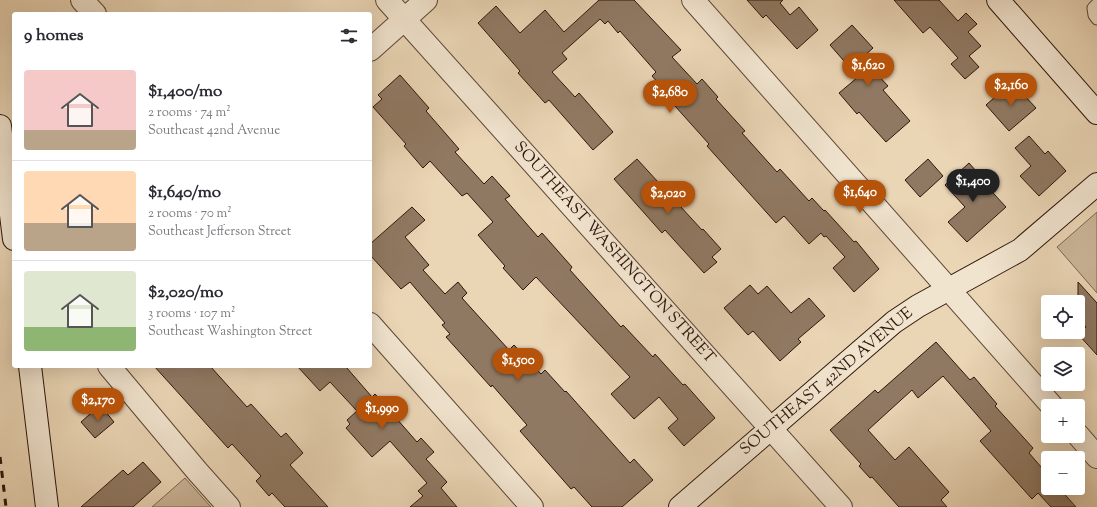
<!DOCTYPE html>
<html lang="en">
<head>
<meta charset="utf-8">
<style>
	body { margin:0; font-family:"Sorts Mill Goudy",serif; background:#f2f2f3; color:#2b2b33; height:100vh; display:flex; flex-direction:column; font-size:15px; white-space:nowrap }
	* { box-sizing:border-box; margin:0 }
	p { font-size:13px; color:#7c7c81 }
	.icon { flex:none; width:22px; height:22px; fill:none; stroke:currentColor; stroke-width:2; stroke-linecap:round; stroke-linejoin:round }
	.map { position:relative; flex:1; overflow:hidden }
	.details { position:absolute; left:12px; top:12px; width:360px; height:356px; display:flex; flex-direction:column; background:#fff; border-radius:4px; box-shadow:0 4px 16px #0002 }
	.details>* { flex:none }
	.controls { position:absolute; left:1041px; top:295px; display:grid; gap:8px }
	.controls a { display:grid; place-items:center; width:44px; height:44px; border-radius:4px; background:#fff; box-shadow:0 4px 16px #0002; font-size:20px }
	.price { position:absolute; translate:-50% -34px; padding:0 9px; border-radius:14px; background:#b45309; color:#fff; font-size:13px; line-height:26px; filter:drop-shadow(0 1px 2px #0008) }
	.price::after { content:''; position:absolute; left:50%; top:24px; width:12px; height:9px; margin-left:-6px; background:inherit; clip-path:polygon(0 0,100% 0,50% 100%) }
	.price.active { background:#222; color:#fff }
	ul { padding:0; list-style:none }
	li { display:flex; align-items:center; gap:12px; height:100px; padding:0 12px }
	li+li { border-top:1px solid #e1e1e2 }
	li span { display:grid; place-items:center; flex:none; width:112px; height:80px; border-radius:4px; color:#555 }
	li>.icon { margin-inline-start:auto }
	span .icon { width:48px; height:48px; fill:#fffc; stroke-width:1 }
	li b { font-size:17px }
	h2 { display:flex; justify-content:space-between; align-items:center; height:48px; padding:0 12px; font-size:17px }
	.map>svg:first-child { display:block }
</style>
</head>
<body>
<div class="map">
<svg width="1097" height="507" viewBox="0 0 1097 507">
	<rect width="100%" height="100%" fill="#ead5b5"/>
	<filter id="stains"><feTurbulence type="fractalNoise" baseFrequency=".005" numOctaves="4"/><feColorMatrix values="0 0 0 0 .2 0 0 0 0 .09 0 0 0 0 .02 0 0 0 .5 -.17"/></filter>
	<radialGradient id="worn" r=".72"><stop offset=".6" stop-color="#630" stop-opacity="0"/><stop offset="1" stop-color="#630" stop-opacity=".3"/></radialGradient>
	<!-- green -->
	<path fill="#cab598" stroke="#7c6652" d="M1097 212V293L1057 247Z
		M185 478 211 507H152Z"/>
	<!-- building -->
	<path fill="#907963" stroke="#2f160b" d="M599 0H634L681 50 672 57 697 84 702 79 718 97 716 99 745 131 742 133 777 172 780 169 809 201 812 198 824 211 825 210 854 242 856 241 879 269 854 292 833 268 845 257 826 236 824 237 821 233 809 244 784 216 776 223 707 146 709 144 666 96 668 94 652 76 656 72 620 31 618 33 608 21 605 24 600 19 562 53 567 59 552 72 575 97 579 93 613 132 593 150 549 100 545 103 518 73 520 71 478 23 496 6 520 33 545 10 564 32Z
		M747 0H783L780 3 790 15 799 7 818 30 797 49 766 15 763 18Z
		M894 0H939L958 21 966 13 977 24 968 32 981 46 969 56 979 67 965 79 951 64 958 58 930 27 923 33Z
		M852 25 873 48 862 58 888 86 883 90 910 121 886 142 859 112 857 114 839 93 858 77 830 45Z
		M400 75 429 108 426 111 459 149 455 152 484 184 492 176 510 196 505 199 538 237 542 233 572 267 570 270 621 327 623 325 653 357 655 354 683 385 685 384 715 418 684 446 668 428 678 419 659 397 634 419 611 394 630 377 586 330 536 277 523 290 503 268 505 266 478 235 493 222 467 193 462 196 430 161 423 168 404 146 406 144 373 107 382 99 378 95Z
		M1012 82 1036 108 1009 131 986 105Z
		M1029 136 1045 154 1048 151 1066 171 1039 196 1020 176 1031 166 1015 148Z
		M637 159 702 230 703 229 721 249 712 257 717 262 704 273 665 230 662 233 614 179Z
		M928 159 943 176 920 197 905 180Z
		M969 163 984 180 982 181 1006 207 967 242 948 222 965 207 945 185Z
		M412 207 425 220 405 237 429 265 423 270 445 294 458 282 467 293 462 298 509 350 514 345 541 374 545 370 565 392 566 391 630 463 634 459 653 480 622 507H592L574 487 571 489 520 431 527 425 492 385 491 387 446 337 450 334 442 325 445 323 410 282 401 289 370 255V244Z
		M1078 282 1097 303V355L1078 334 1086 327 1078 318Z
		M750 285 758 294 767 286 791 313 809 298 825 316 798 339 801 342 780 361 753 331 748 335 724 308Z
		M936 342 970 380 974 377 997 404 995 406 1033 448 1029 453 1048 475V488H1059L1076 507H1051L1038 493 1032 499 980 441 991 431 943 376 918 398 912 390 868 430 895 460 909 447 949 492 941 500 947 507H899L872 477 870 478 859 466 861 464 830 430 875 390 878 393Z
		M154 366H210L247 407 251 404 281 437 286 433 303 453 290 465 328 507H285L272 493 269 496 256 481 261 476 232 444 228 448Z
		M297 366H348L346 367 372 397 375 394 417 442 421 438 434 452 426 459 447 482 441 488 457 507H410L423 496 418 491 427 483 390 441 372 457 346 428 350 424 347 420 357 411 330 382 320 391Z
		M100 405 114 422 95 438 81 422Z
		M143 462 161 482 133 507H81L123 470 128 475Z"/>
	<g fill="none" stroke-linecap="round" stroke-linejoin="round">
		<!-- lane casing -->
		<g stroke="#5e4636" stroke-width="13">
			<path id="lane" d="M1097 4 1093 8 1094 15 1097 19"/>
		</g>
		<!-- street casing -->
		<g stroke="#5e4636" stroke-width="24">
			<path id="street" d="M82 0 95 14
				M387 0 841 507
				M693 0 1052 406
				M370 50 426 0
				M370 324 532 507
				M109 366 197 471 229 507
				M1078 435 1097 457"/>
		</g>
		<!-- secondary casing -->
		<g stroke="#2f160b" stroke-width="24">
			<path id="secondary" d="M998 0 1097 113
				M0 126 14 239
				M30 366 47 507
				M680 507 894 322 918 306 1020 250 1097 184"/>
		</g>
		<!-- lane -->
		<use href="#lane" stroke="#f1e4cf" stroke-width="11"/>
		<!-- street -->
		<use href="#street" stroke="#f1e4cf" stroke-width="22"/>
		<!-- secondary -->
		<use href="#secondary" stroke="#f1e4cf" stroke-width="22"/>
		<!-- rail -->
		<path stroke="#2f160b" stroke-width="3" stroke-dasharray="7 7" stroke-linecap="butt" d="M0 457 6 507"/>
	</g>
	<g text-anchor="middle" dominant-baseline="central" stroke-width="3" stroke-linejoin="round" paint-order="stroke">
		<!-- street labels -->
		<g font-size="16" fill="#2f160b" stroke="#f1e4cf">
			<text transform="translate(614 253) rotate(48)">SOUTHEAST WASHINGTON STREET</text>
			<text transform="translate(827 382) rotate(-40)">SOUTHEAST 42ND AVENUE</text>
		</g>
	</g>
	<rect width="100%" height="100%" filter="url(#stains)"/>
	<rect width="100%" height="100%" fill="url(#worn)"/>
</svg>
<div class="controls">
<a><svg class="icon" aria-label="locate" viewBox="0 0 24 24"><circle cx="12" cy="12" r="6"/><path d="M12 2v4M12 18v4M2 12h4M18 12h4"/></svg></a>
<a><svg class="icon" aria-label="layers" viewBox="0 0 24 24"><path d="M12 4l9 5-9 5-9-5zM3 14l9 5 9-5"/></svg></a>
<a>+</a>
<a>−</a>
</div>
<b class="price" style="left:868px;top:87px">$1,620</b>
<b class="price" style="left:1011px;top:107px">$2,160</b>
<b class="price" style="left:670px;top:114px">$2,680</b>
<b class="price active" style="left:973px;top:203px">$1,400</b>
<b class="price" style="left:860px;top:214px">$1,640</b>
<b class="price" style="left:668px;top:215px">$2,020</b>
<b class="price" style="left:518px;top:382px">$1,500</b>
<b class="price" style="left:98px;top:422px">$2,170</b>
<b class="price" style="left:382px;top:430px">$1,990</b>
<section class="details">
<h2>9 homes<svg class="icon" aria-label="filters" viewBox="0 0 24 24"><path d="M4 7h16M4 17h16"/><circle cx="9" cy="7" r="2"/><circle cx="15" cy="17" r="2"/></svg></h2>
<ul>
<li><span style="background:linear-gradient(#f6c9c9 75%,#b9a48a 0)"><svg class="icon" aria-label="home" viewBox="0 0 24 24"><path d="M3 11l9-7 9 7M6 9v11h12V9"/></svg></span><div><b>$1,400/mo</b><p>2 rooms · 74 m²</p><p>Southeast 42nd Avenue</p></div></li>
<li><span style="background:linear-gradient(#ffd9b3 65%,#b9a48a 0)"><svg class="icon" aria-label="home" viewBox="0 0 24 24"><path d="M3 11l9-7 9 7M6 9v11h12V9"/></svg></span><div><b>$1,640/mo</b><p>2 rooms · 70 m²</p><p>Southeast Jefferson Street</p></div></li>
<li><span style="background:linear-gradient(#dfe7d0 70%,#8fb573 0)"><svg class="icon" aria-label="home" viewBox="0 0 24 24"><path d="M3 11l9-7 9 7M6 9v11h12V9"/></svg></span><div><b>$2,020/mo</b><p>3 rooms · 107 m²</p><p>Southeast Washington Street</p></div></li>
</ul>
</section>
</div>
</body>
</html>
